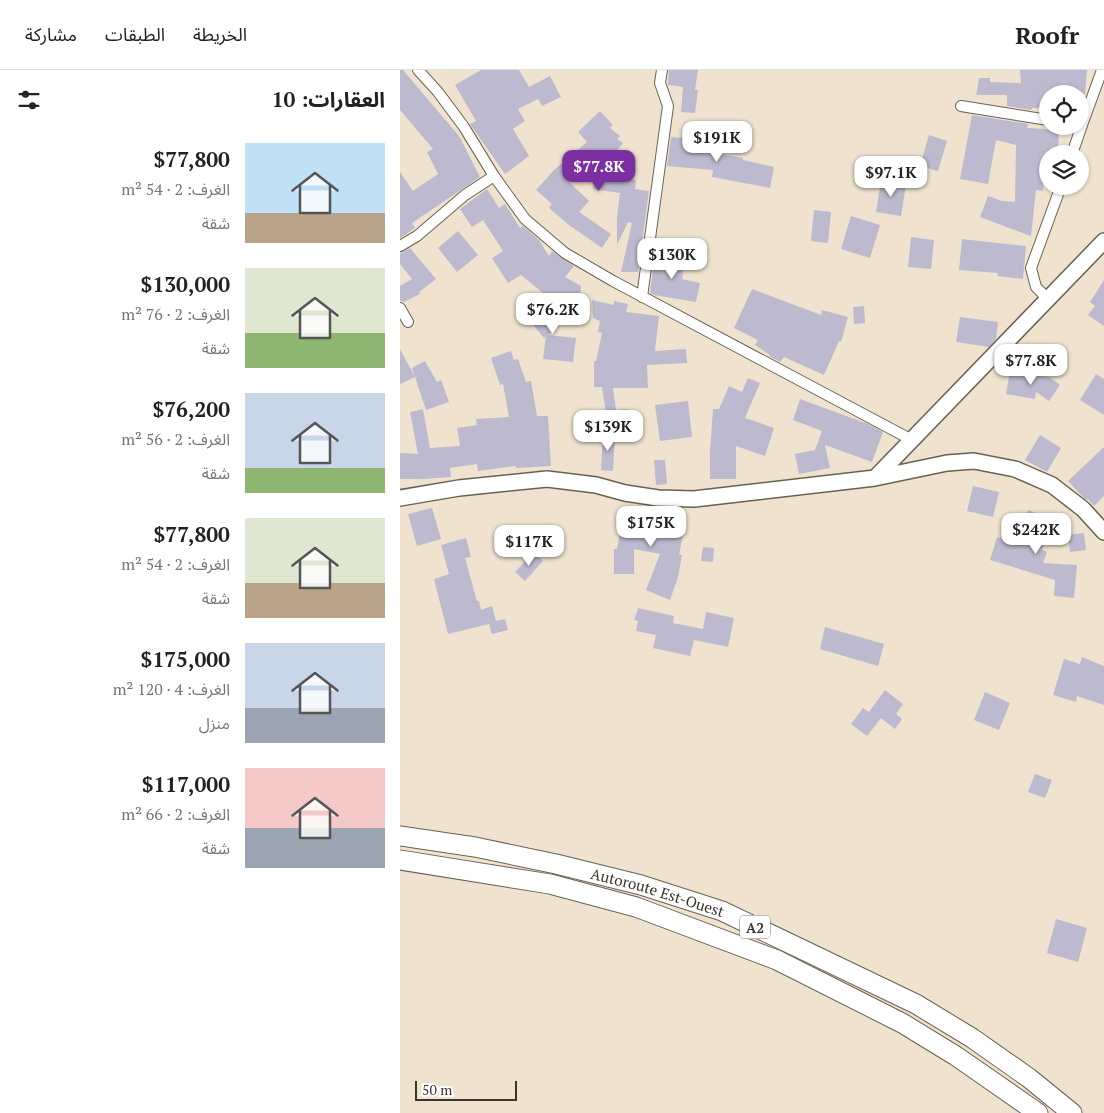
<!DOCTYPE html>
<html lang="ar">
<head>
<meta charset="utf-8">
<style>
	body { margin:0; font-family:"PT Serif","Noto Sans Arabic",serif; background:#f6f6f6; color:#222; direction:rtl; height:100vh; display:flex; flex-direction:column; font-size:19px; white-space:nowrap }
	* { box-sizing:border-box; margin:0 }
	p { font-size:16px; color:#767676 }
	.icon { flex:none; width:28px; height:28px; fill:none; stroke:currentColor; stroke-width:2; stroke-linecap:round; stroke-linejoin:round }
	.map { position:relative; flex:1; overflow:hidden; direction:ltr }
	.sheet { display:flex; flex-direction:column; background:#fff; width:400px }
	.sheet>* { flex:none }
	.controls { position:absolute; left:639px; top:15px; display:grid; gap:10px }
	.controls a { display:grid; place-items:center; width:50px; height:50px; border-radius:50%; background:#fff; box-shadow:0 1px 4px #0004; font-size:25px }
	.scale { position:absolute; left:15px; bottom:12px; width:102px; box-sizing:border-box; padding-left:5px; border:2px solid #3a352d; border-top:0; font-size:14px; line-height:18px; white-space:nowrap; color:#3a352d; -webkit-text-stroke:4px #fff; paint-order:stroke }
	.price { position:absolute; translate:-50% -42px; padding:0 11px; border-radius:10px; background:#fff; color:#222; font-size:16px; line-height:32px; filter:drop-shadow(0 1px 2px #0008) }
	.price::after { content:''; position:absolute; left:50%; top:30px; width:15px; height:11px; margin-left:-8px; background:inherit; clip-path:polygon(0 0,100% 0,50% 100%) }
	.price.active { background:#7c2fa1; color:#fff }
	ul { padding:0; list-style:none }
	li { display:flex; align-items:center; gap:15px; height:125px; padding:0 15px }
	li span { display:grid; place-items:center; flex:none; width:140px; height:100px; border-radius:0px; color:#555 }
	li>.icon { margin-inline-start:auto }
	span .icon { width:60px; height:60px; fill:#fffc; stroke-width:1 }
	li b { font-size:21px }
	h2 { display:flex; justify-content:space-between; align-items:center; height:60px; padding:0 15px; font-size:21px }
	header { display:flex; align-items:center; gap:30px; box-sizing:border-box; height:70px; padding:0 25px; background:#fff; border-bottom:1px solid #e0e0e0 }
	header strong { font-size:24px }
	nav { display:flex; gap:28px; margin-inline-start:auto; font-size:18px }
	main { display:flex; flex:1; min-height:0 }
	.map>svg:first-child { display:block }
</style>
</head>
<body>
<header>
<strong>Roofr</strong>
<nav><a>الخريطة</a><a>الطبقات</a><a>مشاركة</a></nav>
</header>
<main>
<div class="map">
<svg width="704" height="1043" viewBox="0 0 704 1043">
	<rect width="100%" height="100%" fill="#efe3cf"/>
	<!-- building -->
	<path fill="#bdb9ce" d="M0 0H3L59 66 80 107 12 153 15 158 0 168V102L13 121 38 104 27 82 33 79 0 40Z
		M81 0H119L129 17 150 6 161 27 142 36 138 29 118 39 125 51 113 59 129 86 105 104 70 54 76 51 55 15Z
		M269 0H298L295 20H298L295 43 281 42 283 17 268 15Z
		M620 0H687L685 24H648V38H632L631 40 607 36V25H576L579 8H590V12L621 13Z
		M200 41 213 55 210 58 220 66 217 69 223 73 202 100 217 102 216 107 236 110 235 119 249 121 238 202H221L232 153 228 152 217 175V146L220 123 193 119 199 81 166 109 189 131 179 142 211 164 202 178 169 155 149 138 152 134 136 120 154 100 187 72 178 62Z
		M572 45 628 54 627 58 659 60 658 84H648V88H644L643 121 636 120 631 166 580 147 588 126 602 131 615 132 616 75 596 70 588 114 560 109Z
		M529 65 547 71 538 101 520 96Z
		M271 67 313 71 312 83 343 88V90L374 97 370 118 312 107 313 100 267 96Z
		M481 111 506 115 501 146 476 142Z
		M87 119 99 138 105 134 120 158 123 156 139 170 149 186 152 181 174 196 165 207 181 216 179 241 143 223 121 205 108 213 92 188 103 181 83 150 72 157 60 139Z
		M414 140 431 142 428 173 411 171Z
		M451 146 480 155 470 188 441 179Z
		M58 161 78 185 57 202 38 178Z
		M511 167 534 170 531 199 508 197Z
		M562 169 626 176 623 209 597 206 598 203 559 200Z
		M10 178 36 209 19 222 20 224 4 232 0 231V216L12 209 0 194V183Z
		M255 184 285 189 282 209 300 213 296 232 254 225 250 223Z
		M704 210V256L688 245 695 236 690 232Z
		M352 219 421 245 422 240 448 247 441 272 439 271 424 305 384 287 380 292 369 286 370 285 355 275 358 270 334 258Z
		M192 230 214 235V231L228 234 226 242 259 246 255 281 286 279 287 293 247 295 248 318H213L216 340 227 339 230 361 209 364 202 317H194V291H196L202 263 198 262 200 251 193 248Z
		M148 232 164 251 148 265 176 268 173 292 143 289 146 266 144 268 128 249Z
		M464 236 465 253 454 254 453 237Z
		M560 247 598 252 596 269 589 277 556 272Z
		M0 279 15 307 0 314Z
		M111 281 114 290 118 289 126 312 131 311 137 346H148L151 396 116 398V396L78 401 77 394 50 398 51 407 23 409H0V383L18 384 10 342 23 339 30 378 60 376 57 358 77 355 76 349 109 347 103 314 100 315 91 288Z
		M25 291 37 312 41 310 49 332 26 340 12 298Z
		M610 301 649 307 660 315 649 331 636 322 635 329 606 324Z
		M696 304 704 309V345L680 330Z
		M348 308 360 313 345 348 374 358 365 386 336 376V409H310V383L313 339H319L329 316 342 322Z
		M400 329 468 354 483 362 472 392 425 375 430 398 399 404 395 384 415 380 422 361 393 350Z
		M288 331 292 367 260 371 255 335Z
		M203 364 215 365 213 401 201 400Z
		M640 365 661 378 647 402 625 390Z
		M704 377V426L694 436 688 429 687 430 684 428 668 411Z
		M254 390H265L267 414 256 415Z
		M573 416 599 422 593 447 567 441Z
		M225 436 264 443 263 450 285 454 279 485H282L278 507 270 530 246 520 260 484 234 479V504H214V479H217Z
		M32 438 41 469 17 476 8 444Z
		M628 440 653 449 642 480 647 482 643 493 677 495 674 528 654 526 655 510 590 490 597 467 616 473Z
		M684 463 686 480 670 482 668 465Z
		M66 468 71 487 65 488 77 531H79L81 540 92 536 96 551 105 549 108 560 92 564 89 554 48 564 34 509 49 504 41 475Z
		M303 477 314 478 313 492 301 491Z
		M134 482 143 491 125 511 115 502Z
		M238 538 274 546 273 553 303 559 306 542 334 548 328 577 294 570 290 586 253 578 256 565 236 561 238 551 234 550Z
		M425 557 484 574 478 596 420 579Z
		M682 587 704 596V635L677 626 676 632 653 625 664 589 680 594Z
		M485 620 503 634 496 644 502 649 495 659 481 648 467 666 451 654 463 638 469 642Z
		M585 622 610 633 599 660 574 650Z
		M635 704 652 710 645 728 628 722Z
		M656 849 687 858 678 892 647 883Z"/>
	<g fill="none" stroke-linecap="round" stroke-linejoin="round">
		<!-- street casing -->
		<g stroke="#6b6150" stroke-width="12">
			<path id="street" d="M18 0 38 22 64 57 94 106 125 149 165 183 213 211 512 370
				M561 36 648 50
				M682 55 702 0
				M672 84 682 55H680
				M0 176 17 166 65 125 94 106
				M242 227 268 36 260 13 262 0
				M648 229 636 217 631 198 661 116
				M0 238 8 252"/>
		</g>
		<!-- secondary casing -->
		<g stroke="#6b6150" stroke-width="18">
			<path id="secondary" d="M475 408 704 171
				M0 428 59 418 147 409 196 415 225 423 258 428 294 429 475 408 547 393 574 391 615 399 652 415 683 439 704 462"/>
		</g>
		<!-- highway casing -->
		<g stroke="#6b6150" stroke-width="21">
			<g id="highway">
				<path id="s1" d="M0 766 75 777 156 794 241 815 322 841 516 934 572 968 629 1008 672 1043"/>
				<path d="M0 790 150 814 236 837 377 890 502 953 556 986 638 1043"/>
			</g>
		</g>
		<!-- street -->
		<use href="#street" stroke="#fff" stroke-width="10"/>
		<!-- secondary -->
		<use href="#secondary" stroke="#fff" stroke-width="15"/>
		<!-- highway -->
		<use href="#highway" stroke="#fff" stroke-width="19"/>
	</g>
	<g text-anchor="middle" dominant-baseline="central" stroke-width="4" stroke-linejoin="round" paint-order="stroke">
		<!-- shield labels -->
		<rect fill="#fff" stroke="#75726c" stroke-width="1" x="340" y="845.5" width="30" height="23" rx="4"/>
		<g font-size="14" font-weight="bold" fill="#3a352d">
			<text x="355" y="857">A2</text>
		</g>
		<!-- street labels -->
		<g font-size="15" fill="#3a352d" stroke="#fff">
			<text stroke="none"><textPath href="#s1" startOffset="264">Autoroute Est-Ouest</textPath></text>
		</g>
	</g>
</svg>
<div class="controls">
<a><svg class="icon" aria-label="locate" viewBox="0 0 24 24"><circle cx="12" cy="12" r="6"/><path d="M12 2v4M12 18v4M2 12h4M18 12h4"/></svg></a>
<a><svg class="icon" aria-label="layers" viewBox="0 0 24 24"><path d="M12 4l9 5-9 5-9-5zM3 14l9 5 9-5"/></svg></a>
</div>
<div class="scale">50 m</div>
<b class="price" style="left:317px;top:93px">$191K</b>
<b class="price active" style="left:199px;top:122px">$77.8K</b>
<b class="price" style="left:491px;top:128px">$97.1K</b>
<b class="price" style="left:272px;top:210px">$130K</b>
<b class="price" style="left:153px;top:265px">$76.2K</b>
<b class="price" style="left:631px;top:316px">$77.8K</b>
<b class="price" style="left:208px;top:382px">$139K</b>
<b class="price" style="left:251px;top:478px">$175K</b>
<b class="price" style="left:636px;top:485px">$242K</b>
<b class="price" style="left:129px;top:497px">$117K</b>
</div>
<section class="sheet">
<h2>العقارات: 10<svg class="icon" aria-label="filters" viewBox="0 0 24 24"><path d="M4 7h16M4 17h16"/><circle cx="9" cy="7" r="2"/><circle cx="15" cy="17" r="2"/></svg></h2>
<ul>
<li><span style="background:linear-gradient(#bfe0f5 70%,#b9a48a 0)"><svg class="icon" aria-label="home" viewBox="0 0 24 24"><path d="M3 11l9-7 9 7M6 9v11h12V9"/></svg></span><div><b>$77,800</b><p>الغرف: 2 · 54 m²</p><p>شقة</p></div></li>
<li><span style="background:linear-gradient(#dfe7d0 65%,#8fb573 0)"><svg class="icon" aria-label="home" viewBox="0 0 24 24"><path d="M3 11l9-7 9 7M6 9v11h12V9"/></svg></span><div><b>$130,000</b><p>الغرف: 2 · 76 m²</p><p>شقة</p></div></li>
<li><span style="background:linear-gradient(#c9d6e8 75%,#8fb573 0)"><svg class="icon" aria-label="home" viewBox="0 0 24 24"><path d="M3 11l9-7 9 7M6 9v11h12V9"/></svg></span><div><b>$76,200</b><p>الغرف: 2 · 56 m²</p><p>شقة</p></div></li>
<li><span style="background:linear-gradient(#dfe7d0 65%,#b9a48a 0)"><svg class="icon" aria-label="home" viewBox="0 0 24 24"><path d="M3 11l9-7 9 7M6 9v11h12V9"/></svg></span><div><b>$77,800</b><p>الغرف: 2 · 54 m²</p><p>شقة</p></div></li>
<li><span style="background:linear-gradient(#c9d6e8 65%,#9aa5b1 0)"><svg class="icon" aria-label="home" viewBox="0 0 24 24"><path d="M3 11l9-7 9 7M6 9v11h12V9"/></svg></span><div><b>$175,000</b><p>الغرف: 4 · 120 m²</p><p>منزل</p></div></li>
<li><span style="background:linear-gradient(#f6c9c9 60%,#9aa5b1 0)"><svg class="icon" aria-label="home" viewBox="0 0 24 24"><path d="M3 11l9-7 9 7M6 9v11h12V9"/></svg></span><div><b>$117,000</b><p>الغرف: 2 · 66 m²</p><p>شقة</p></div></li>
</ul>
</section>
</main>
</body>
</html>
